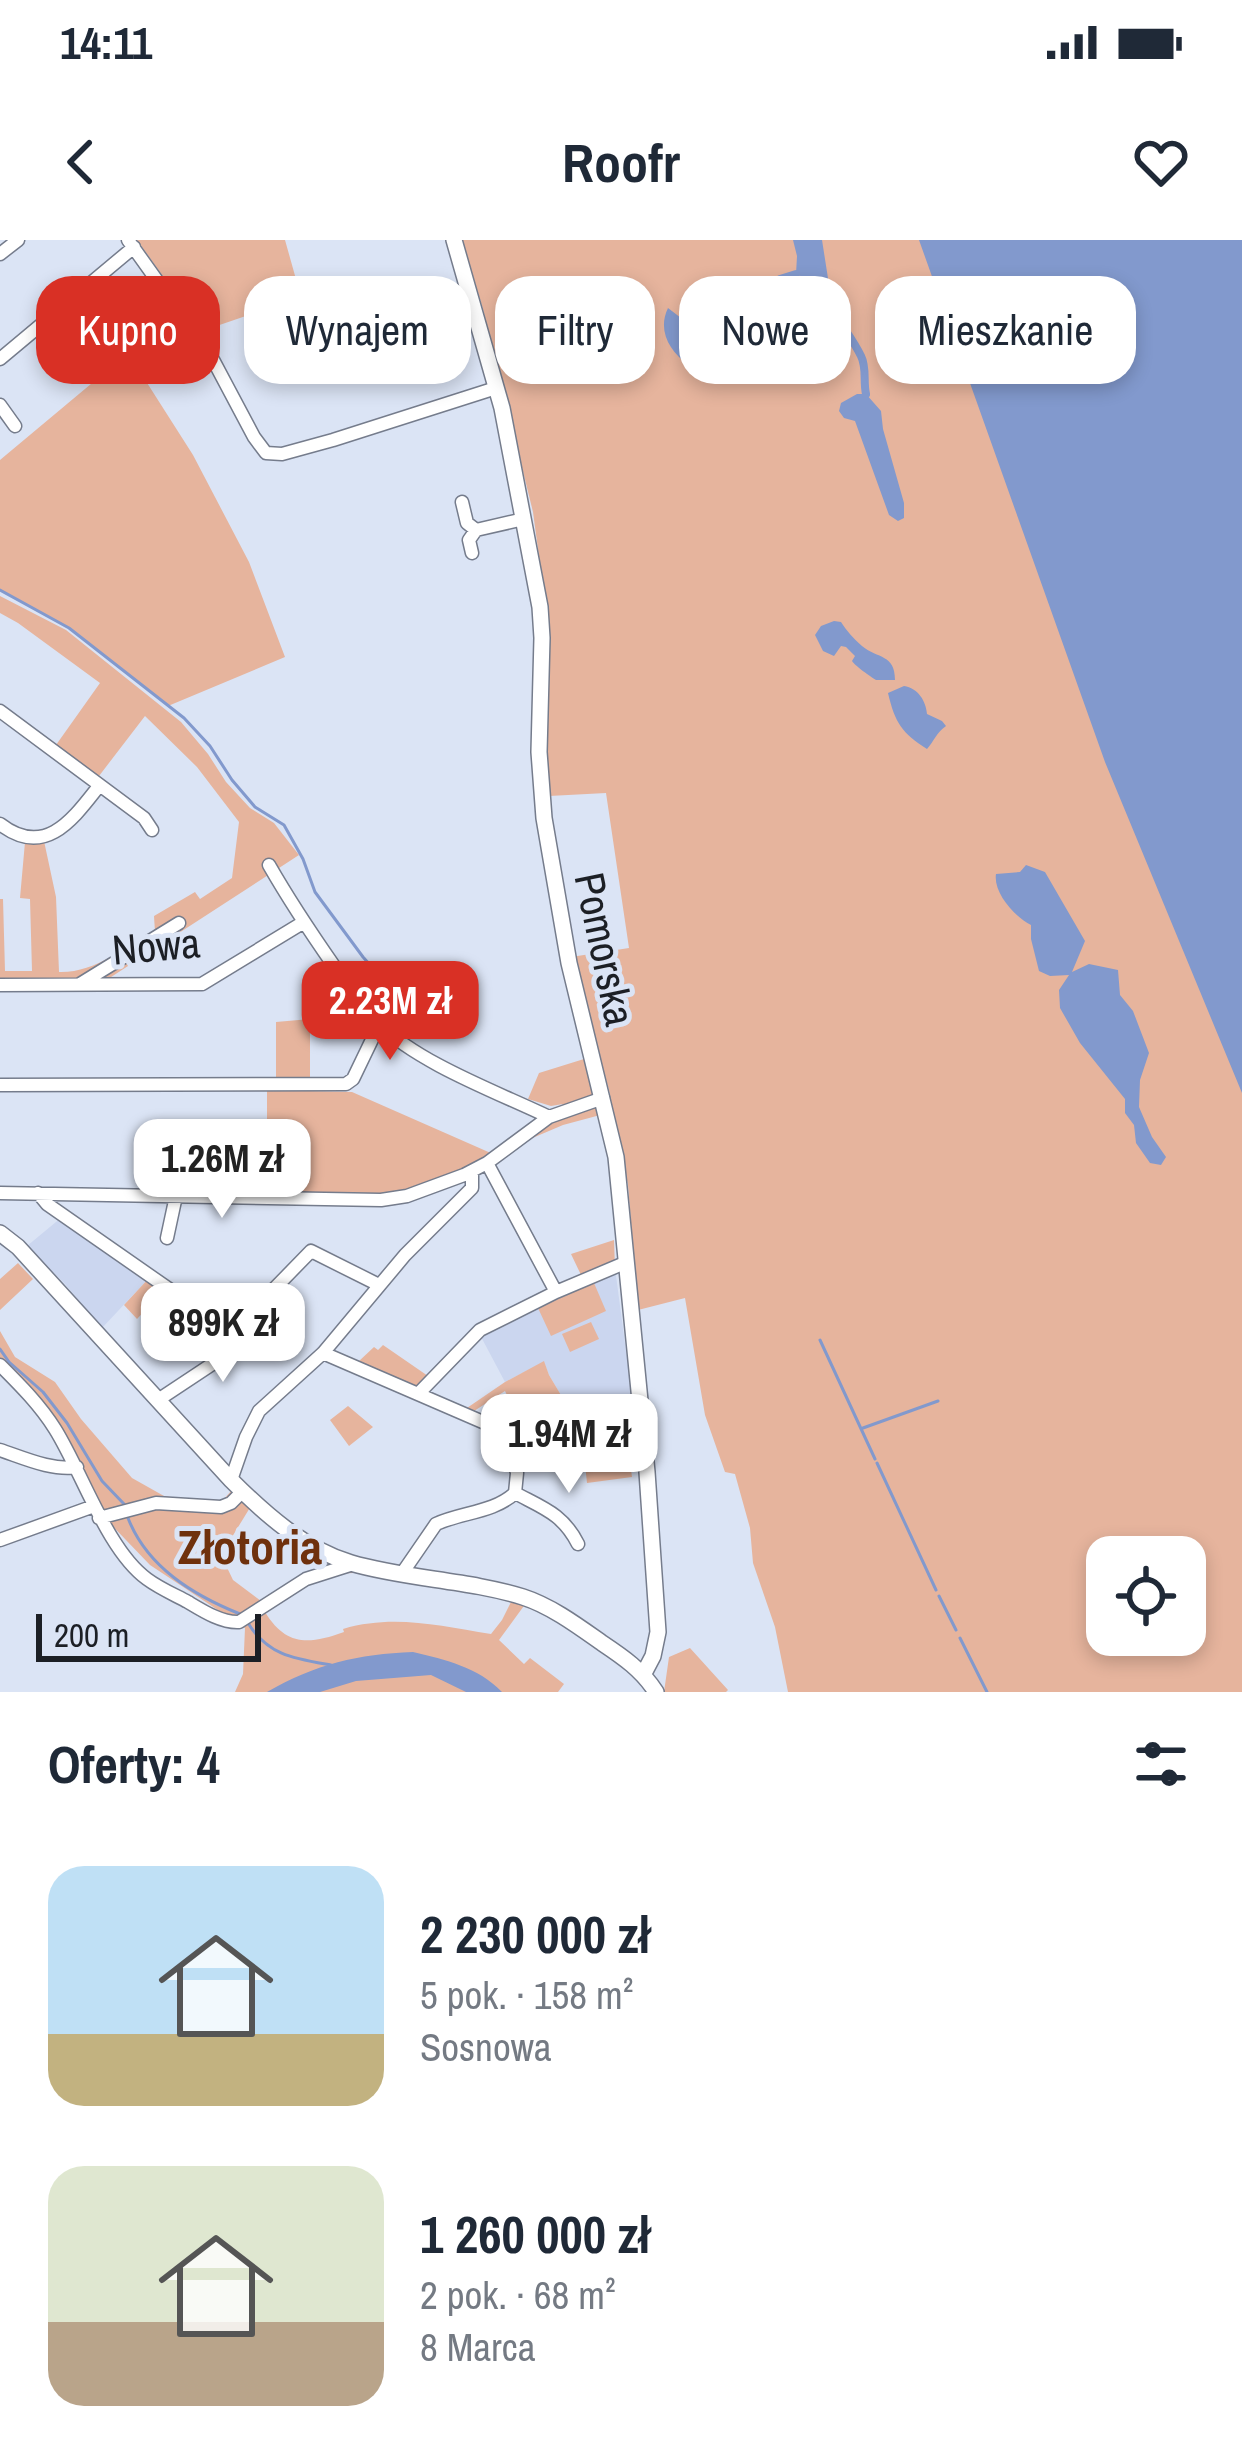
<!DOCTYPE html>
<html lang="pl">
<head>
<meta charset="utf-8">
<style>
	body { margin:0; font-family:"Archivo Narrow",sans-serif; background:#f6f6f7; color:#1f2937; height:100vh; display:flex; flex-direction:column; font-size:45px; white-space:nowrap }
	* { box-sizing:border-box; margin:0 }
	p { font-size:39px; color:#747a83 }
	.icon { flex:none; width:66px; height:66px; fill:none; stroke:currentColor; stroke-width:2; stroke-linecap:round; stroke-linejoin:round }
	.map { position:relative; height:1452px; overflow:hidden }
	.sheet { display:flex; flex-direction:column; background:#fff; flex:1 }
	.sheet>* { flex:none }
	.top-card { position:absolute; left:36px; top:36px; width:1170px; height:108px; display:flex; gap:24px }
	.tools { position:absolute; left:1086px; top:1296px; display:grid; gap:24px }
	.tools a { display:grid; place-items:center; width:120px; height:120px; border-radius:24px; background:#fff; box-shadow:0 6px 18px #0003; font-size:60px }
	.scale { position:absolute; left:36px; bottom:30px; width:225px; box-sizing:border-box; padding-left:12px; border:6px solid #1c1f25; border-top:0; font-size:33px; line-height:42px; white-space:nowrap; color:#1c1f25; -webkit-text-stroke:9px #dbe4f5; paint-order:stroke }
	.price { position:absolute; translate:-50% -102px; padding:0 27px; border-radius:24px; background:#fff; color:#222; font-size:39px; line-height:78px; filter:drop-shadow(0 3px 6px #0008) }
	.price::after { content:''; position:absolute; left:50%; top:72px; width:36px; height:27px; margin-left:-18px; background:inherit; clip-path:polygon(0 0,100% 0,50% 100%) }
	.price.current { background:#d93025; color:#fff }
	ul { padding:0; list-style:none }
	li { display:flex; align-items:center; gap:36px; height:300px; padding:0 48px }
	li span { display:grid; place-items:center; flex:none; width:336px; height:240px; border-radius:36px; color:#555 }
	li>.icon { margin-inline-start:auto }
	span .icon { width:144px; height:144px; fill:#fffc; stroke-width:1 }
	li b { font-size:51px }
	h2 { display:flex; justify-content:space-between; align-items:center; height:144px; padding:0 48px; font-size:51px }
	.chip { padding:0 42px; border-radius:36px; background:#fff; box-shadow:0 6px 18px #0003; font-size:42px; line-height:108px }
	.chip.current { background:#d93025; color:#fff }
	.status { display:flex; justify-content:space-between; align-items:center; height:84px; padding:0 60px; background:#fff; direction:ltr }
	.status svg { height:33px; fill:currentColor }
	header { display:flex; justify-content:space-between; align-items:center; height:156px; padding:0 48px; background:#fff; font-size:54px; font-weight:700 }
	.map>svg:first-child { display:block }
</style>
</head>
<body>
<div class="status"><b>14:11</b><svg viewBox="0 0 49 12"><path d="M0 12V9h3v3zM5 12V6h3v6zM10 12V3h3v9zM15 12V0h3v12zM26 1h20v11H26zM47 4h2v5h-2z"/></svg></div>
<header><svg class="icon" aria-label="back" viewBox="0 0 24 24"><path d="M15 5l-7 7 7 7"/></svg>Roofr<svg class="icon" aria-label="heart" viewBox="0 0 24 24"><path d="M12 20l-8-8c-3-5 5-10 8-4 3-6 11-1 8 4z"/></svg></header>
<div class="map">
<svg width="1242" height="1452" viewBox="0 0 1242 1452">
	<rect width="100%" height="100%" fill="#dbe4f5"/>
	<!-- built -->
	<path fill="#cbd6ef" d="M62 977 149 1038 102 1088 65 1044 27 1006Z
		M615 1028 635 1179 583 1192 549 1135 544 1122 505 1142 479 1093Z"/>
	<!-- green -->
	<path fill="#e6b49d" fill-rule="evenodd" d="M137 0H285L301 57 202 91Z
		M462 0H1111L1242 361V1452H788L775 1387 753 1323 750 1288 735 1234 725 1232 705 1175 685 1058 638 1070 628 945 609 850 571 717 629 708 606 553 549 556 546 486 547 376 533 272 483 69ZM1107 1317H1185V1395H1107Z
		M128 113 193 215 249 322 285 417 168 466 69 388 0 350V220Z
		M0 356 66 390 181 482 208 514 226 542 250 568 274 583 299 615 108 739H0V659H3L5 731H32L30 659 20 658 25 602 44 601 56 657 59 732C96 733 123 707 155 692L154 676 195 652 200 659 232 638 239 582 197 527 145 476 99 536 56 505 100 443 18 383 0 373Z
		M310 779V838H276V782Z
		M584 819 604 874 563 885 516 905 563 864 551 866 528 859 539 833Z
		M267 850 352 852 493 914 482 923 396 955 267 951Z
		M614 1000 615 1028 479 1093 422 1151 415 1148 413 1150 329 1112 334 1106 335 1112 358 1122 374 1107 378 1110 383 1105 428 1136 476 1090 515 1067 582 1037 571 1014Z
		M18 1023 33 1039 0 1070V1039Z
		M149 1038 165 1049 137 1079 124 1065Z
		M594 1043 606 1071 551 1096 538 1068Z
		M591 1082 599 1099 570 1112 562 1094Z
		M0 1091 15 1117 55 1142 81 1179 132 1238 164 1256 201 1262 223 1260 233 1249 251 1266 221 1315 233 1340 261 1361 334 1322 354 1333 326 1334 265 1372C286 1406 308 1405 344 1392L343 1389C394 1374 439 1386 491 1394L502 1380 512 1360 526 1363 499 1400 524 1424 530 1418 564 1444 558 1452H235L243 1434 245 1388 150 1325 101 1274 83 1236 36 1170 0 1129Z
		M544 1121 549 1135 583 1192 543 1205 518 1178 505 1151 471 1173 464 1170 505 1142Z
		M348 1166 373 1187 349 1206 330 1180Z
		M627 1201 632 1237 587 1243 585 1224 610 1221 609 1203Z
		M690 1408 728 1450 726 1452H664L669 1417Z"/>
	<!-- water -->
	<path fill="#8299cd" d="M793 0H822L830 51 826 56 820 55 814 42 796 34 797 16Z
		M919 0H1242V853L1105 522Z
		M726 43C762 47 753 45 756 75 757 95 762 75 755 96L744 94 736 110 717 125H688C670 111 657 91 668 68L681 78 692 81 696 73 694 64 702 54Z
		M857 154H866L881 171 883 189 904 263V278L898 281 889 275 855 181 844 178 839 171 841 163Z
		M834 381 841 382C846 390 854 399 862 406 878 419 895 414 895 440H876C871 437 854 425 852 421L855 416 846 407 841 406 834 416 823 411 815 395 821 386Z
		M904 446C918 448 926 461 927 474L942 481 946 486C937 492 934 501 927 509 902 493 895 483 888 453Z
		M1026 625 1045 632 1085 701 1072 732 1089 724 1118 730 1120 755 1133 771 1149 813 1140 840 1139 867 1152 897 1166 917 1161 925 1150 923 1136 903 1134 885 1125 873V859L1080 803 1060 768 1059 750 1069 735 1050 736 1039 731 1031 699V685C1015 677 993 653 996 634L1020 632Z
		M413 1412C446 1420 478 1427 502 1452H466L431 1435 356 1441 320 1452H267C316 1424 358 1414 413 1412Z"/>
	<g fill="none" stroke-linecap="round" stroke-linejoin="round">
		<!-- stream -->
		<path stroke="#8299cd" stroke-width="3" d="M0 350 69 388 184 478 210 506 232 540 255 567 284 585 303 619 315 652 363 717 378 734 429 748
			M820 1100 875 1219
			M0 1109 9 1122 43 1152 67 1183 102 1241 124 1264
			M863 1188 938 1161
			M877 1223 936 1350
			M128 1278C147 1327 193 1355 240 1374
			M939 1356 956 1390
			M248 1383C268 1416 296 1419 331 1425
			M960 1398 987 1452"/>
		<!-- canal -->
		<path stroke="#8299cd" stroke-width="8" d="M826 56C834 77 851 95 861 116 867 128 863 141 866 154
			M759 57 780 39 796 34"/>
		<!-- minor casing -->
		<g stroke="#757c8c" stroke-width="15">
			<path id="minor" d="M128 0 211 116 254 197 266 213 282 214 333 200 496 148
				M0 14 18 0
				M0 119 134 7
				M0 165 15 186
				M462 262 467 283 476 290
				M472 313 469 300 476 290 524 279
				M0 471 144 578 152 590
				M0 584C45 619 73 579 99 546
				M269 625C289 660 311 693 334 726 348 746 361 768 379 784 420 824 497 852 549 877
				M80 744 179 683
				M0 745 202 744 304 682
				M0 845 346 844 353 839 379 785
				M487 923 556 1052
				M0 953 381 960 407 956 464 935 487 923 549 877 603 858
				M38 953 47 964 202 1072 262 1091
				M167 998 176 956
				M272 1051 311 1011 379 1045
				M323 1113 492 1186 513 1218 517 1233 515 1253
				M0 1125C20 1145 40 1165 55 1189 82 1232 107 1310 147 1339 159 1348 175 1355 188 1362 203 1371 222 1383 239 1382L306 1339 353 1324
				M418 1154 480 1090 556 1052 627 1022
				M158 1160 262 1091
				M0 1210C24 1218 52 1231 77 1227
				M513 1218 580 1196 642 1184
				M231 1240 246 1197 259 1171 323 1113 405 1015 472 948V931
				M515 1253C543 1268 563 1274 578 1304
				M99 1278 156 1263 221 1267 231 1263 243 1251
				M0 1300 94 1266
				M403 1332 436 1284C462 1272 493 1273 515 1253"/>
		</g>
		<!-- major casing -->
		<g stroke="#757c8c" stroke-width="18">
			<path id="major" d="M454 0 502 168 540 367 542 398 539 512 544 578 569 723 616 917 647 1232 658 1392 653 1416 643 1435
				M0 993 18 1007 231 1240C265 1274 304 1309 351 1323 405 1339 469 1340 523 1357 551 1366 578 1386 602 1403 623 1417 642 1430 656 1452"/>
		</g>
		<!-- minor -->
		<use href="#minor" stroke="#fff" stroke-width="12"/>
		<!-- major -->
		<use href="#major" stroke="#fff" stroke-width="15"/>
	</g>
	<g text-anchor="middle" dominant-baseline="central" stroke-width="10" stroke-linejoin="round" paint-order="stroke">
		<!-- street labels -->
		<g font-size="42" fill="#1c1f25" stroke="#dbe4f5">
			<text transform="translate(156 706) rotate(-5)">Nowa</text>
			<text transform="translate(605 709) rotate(78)">Pomorska</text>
		</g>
		<!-- quarter labels -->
		<g font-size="48" font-weight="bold" fill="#6f310d" stroke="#dbe4f5">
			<text x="250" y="1306">Złotoria</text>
		</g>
	</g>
</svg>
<div class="tools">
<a><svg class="icon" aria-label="locate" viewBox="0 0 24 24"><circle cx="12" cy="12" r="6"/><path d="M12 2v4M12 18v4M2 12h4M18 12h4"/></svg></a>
</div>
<div class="scale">200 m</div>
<b class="price current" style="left:390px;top:823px">2.23M zł</b>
<b class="price" style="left:222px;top:981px">1.26M zł</b>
<b class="price" style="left:223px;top:1145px">899K zł</b>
<b class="price" style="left:569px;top:1256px">1.94M zł</b>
<div class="top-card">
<a class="chip current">Kupno</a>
<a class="chip">Wynajem</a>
<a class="chip">Filtry</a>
<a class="chip">Nowe</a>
<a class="chip">Mieszkanie</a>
</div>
</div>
<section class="sheet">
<h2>Oferty: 4<svg class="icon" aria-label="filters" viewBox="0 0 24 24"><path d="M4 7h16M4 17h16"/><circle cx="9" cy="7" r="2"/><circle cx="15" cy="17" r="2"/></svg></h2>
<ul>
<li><span style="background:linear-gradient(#bfe0f5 70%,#c2b280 0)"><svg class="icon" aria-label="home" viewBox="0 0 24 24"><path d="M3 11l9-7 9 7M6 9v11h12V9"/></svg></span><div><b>2 230 000 zł</b><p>5 pok. · 158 m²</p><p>Sosnowa</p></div></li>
<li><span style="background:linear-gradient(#dfe7d0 65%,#b9a48a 0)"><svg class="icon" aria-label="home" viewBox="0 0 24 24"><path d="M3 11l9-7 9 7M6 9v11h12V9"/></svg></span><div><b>1 260 000 zł</b><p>2 pok. · 68 m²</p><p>8 Marca</p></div></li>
</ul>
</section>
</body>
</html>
